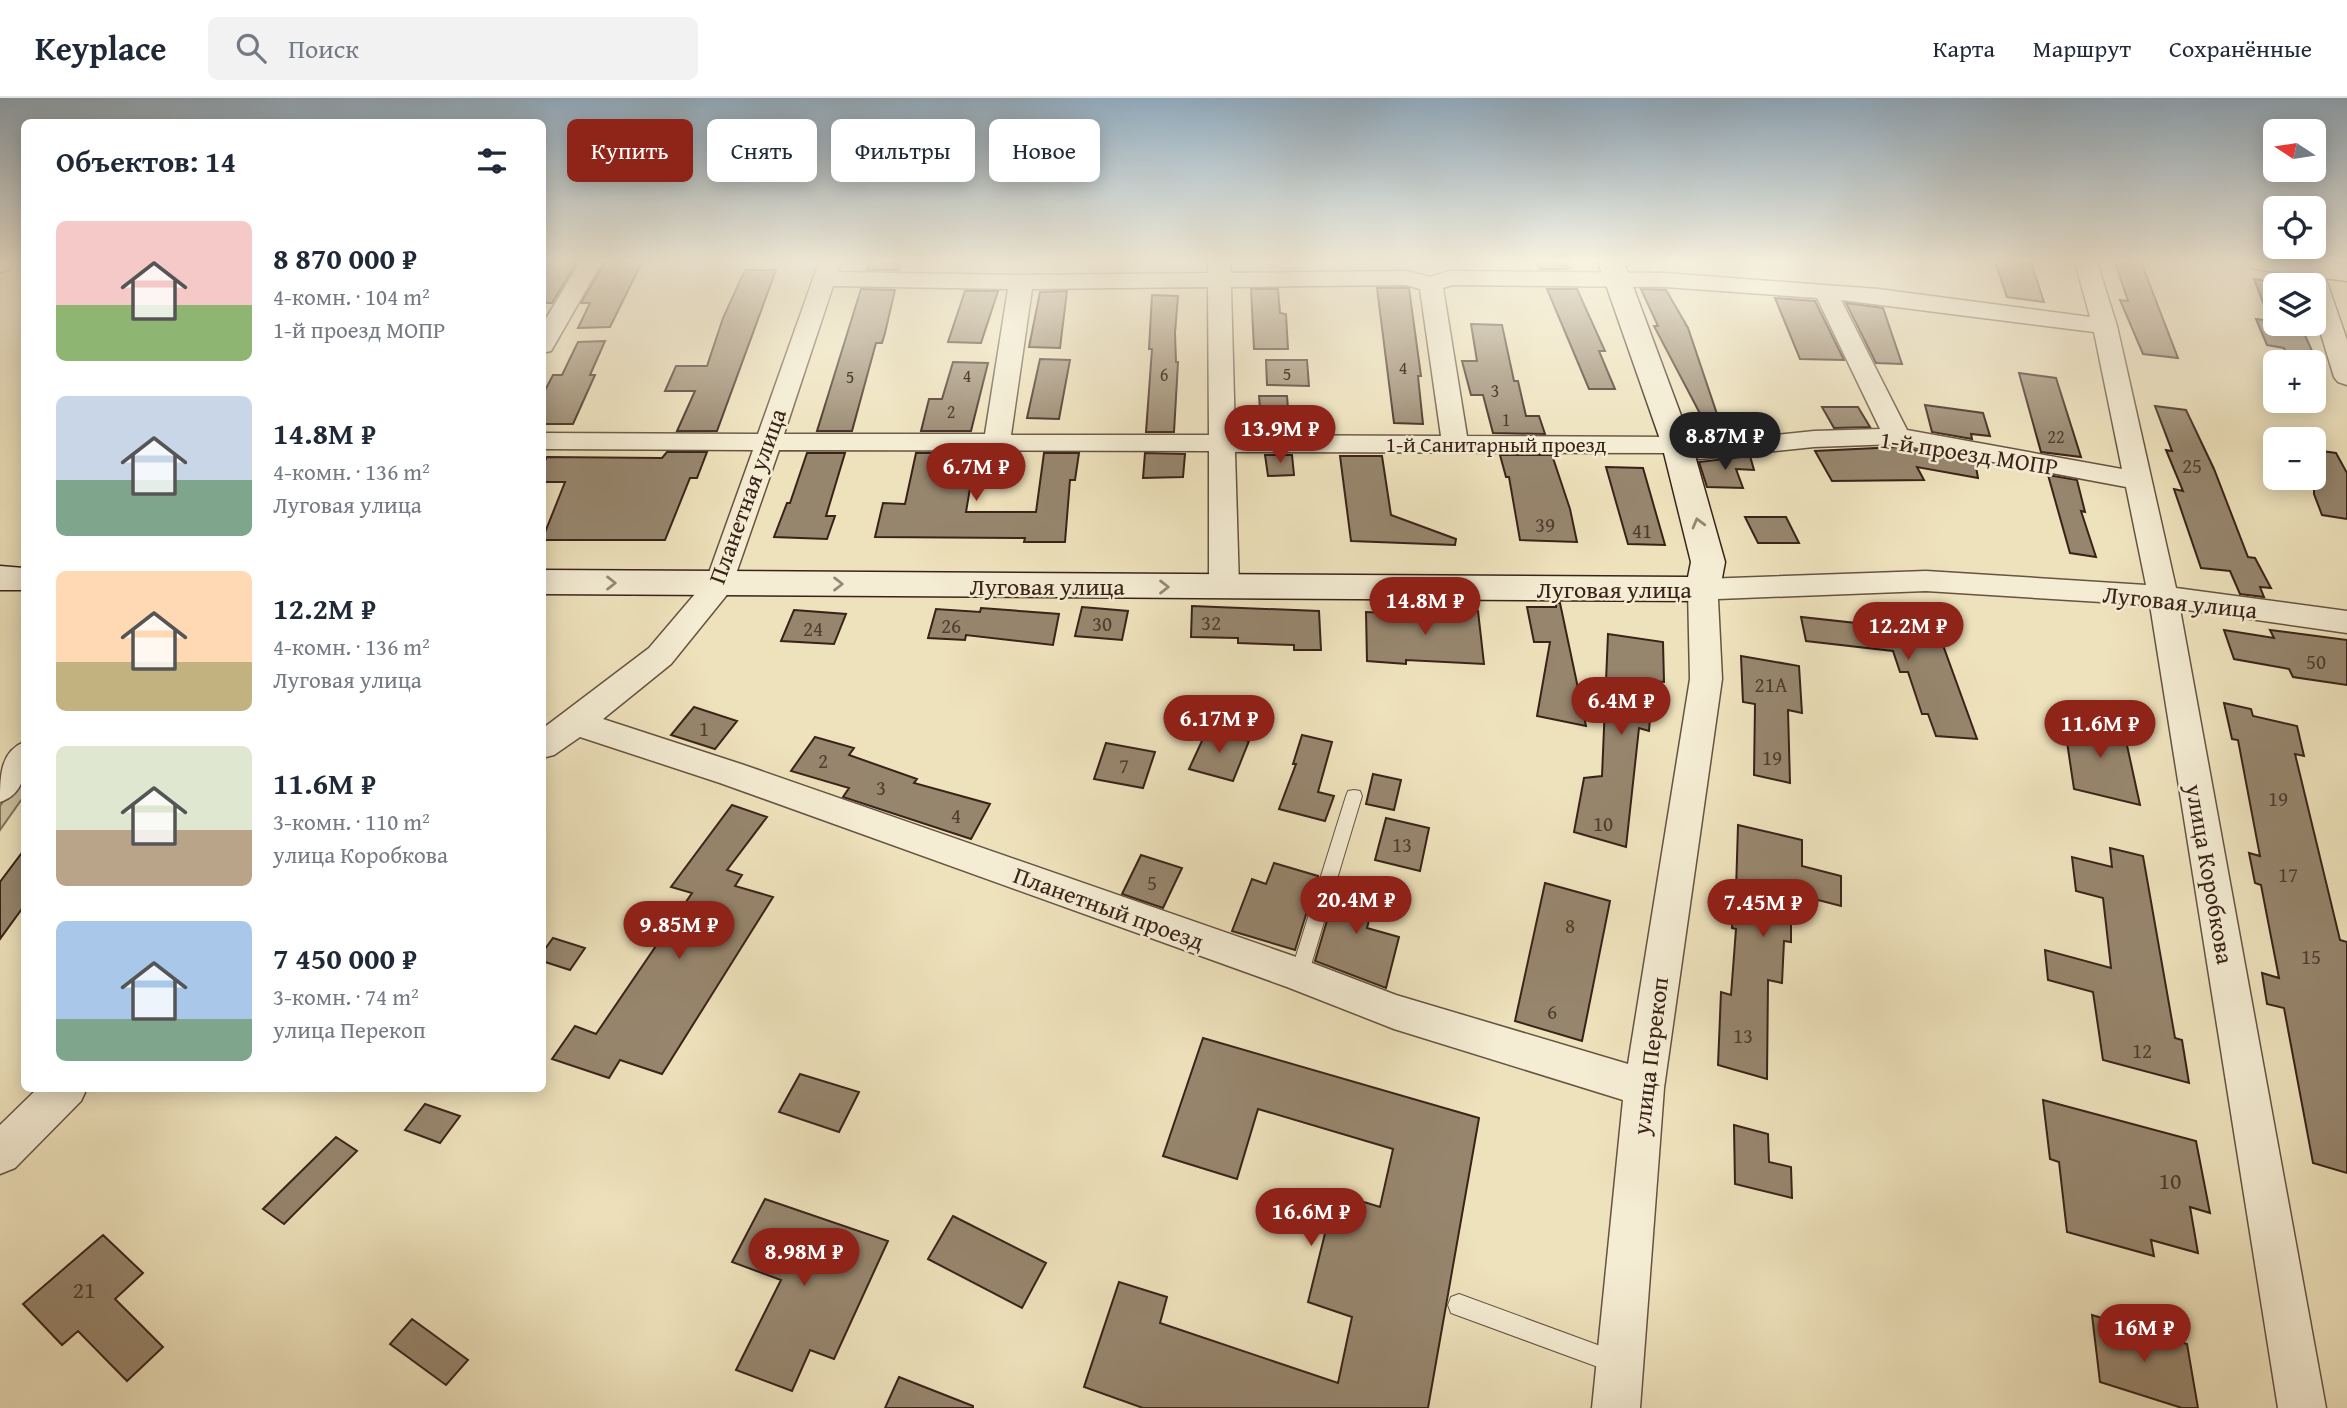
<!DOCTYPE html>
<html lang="ru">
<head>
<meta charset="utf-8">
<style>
	body { margin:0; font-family:"Gentium Book Plus",serif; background:#f2f2f3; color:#1f2937; height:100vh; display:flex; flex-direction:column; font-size:26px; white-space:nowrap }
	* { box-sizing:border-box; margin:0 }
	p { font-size:23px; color:#747a83 }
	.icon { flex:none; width:38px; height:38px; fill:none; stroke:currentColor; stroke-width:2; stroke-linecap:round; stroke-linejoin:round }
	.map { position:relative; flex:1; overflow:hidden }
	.sheet { position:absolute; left:21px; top:21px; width:525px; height:973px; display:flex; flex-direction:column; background:#fff; border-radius:10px; box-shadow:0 4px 18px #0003 }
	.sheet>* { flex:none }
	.guide { position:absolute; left:567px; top:21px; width:665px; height:63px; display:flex; gap:14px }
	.needle { width:46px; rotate:282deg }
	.controls { position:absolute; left:2263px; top:21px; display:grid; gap:14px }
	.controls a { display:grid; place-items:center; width:63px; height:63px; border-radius:10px; background:#fff; box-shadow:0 4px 18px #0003; font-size:35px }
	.price { position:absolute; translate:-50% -60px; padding:0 16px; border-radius:24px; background:#8f2418; color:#fff; font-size:23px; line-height:46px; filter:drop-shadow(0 2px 4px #0008) }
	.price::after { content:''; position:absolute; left:50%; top:42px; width:21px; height:16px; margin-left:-10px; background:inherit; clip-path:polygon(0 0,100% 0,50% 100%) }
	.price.active { background:#222; color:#fff }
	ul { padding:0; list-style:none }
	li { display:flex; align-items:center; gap:21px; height:175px; padding:0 35px }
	li span { display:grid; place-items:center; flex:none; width:196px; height:140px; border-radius:10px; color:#555 }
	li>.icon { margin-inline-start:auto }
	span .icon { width:84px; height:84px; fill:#fffc; stroke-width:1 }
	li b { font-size:30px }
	h2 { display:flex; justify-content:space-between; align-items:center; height:84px; padding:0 35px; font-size:30px }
	.pill { padding:0 24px; border-radius:10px; background:#fff; box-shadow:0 4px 18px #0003; font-size:24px; line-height:63px }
	.pill.active { background:#8f2418; color:#fff }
	header { display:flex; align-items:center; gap:42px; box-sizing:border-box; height:98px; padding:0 35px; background:#fff; border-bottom:2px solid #e0e1e3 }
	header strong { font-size:33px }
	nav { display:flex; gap:38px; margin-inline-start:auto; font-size:24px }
	.search { width:490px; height:63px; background:#f2f2f3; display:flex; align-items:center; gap:18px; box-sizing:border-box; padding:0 24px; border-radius:10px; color:#747a83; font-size:26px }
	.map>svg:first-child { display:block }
</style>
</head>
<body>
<header>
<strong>Keyplace</strong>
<div class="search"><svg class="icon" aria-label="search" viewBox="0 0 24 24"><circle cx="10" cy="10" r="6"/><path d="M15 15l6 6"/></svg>Поиск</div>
<nav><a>Карта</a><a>Маршрут</a><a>Сохранённые</a></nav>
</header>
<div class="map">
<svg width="2347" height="1310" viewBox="0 0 2347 1310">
	<rect width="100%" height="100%" fill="#eee2bc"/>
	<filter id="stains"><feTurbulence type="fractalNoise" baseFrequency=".00286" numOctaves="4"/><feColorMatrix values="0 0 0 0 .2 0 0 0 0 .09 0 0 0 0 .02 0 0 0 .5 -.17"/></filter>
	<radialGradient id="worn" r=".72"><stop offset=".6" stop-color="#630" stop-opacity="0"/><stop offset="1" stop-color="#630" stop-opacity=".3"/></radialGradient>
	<!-- green -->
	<path fill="#cfc2a0" stroke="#84725c" stroke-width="2" d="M24 674V698L0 732V708Z"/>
	<!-- building -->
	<path fill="#97866e" stroke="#392319" stroke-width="2" d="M542 164H577L552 205H542Z
		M605 164H642L610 229 578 230 590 205H581Z
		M870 164H901L899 172H867Z
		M1536 164H1565L1568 171H1539Z
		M1995 164H2031L2044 204 2007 199Z
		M2115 164H2141L2178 260 2143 256 2120 202 2128 203Z
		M745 172H776L717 333H677L695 293H665L676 268H707L723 220Z
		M2254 181 2282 186 2275 187V226H2300L2317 264H2289L2284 250 2267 247 2256 221 2270 223Z
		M1377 190H1409L1421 278H1418L1423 326 1394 325Z
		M861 191 895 192 885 235 882 245H876L852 333H817Z
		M1251 191H1278L1280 215 1286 216 1288 251H1254Z
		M1547 191H1577L1605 253H1599L1615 291H1589Z
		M1641 191 1666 192 1688 230 1719 322 1706 327 1654 228H1658Z
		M965 193H998L981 245 948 244Z
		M1067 193 1060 250 1029 249 1040 194Z
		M1152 197 1178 198 1175 235 1176 264H1178L1174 334H1146L1152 251H1149Z
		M1775 200 1815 203 1844 262 1800 261Z
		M1846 205 1883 210 1902 266 1876 265Z
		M1471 226 1502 227 1514 283H1518L1526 318H1539L1545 336 1493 335 1483 297H1471L1462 263H1477Z
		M605 243 590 277H595L573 326H542V298L553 277H562L578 244Z
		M1040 261 1070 262 1059 321 1027 320Z
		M1266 262H1307L1309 288 1267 287Z
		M953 264 988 265 971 333H921L929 301H942Z
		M2019 275 2056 280 2081 359 2041 354Z
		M1259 298H1287L1290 335H1262Z
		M1925 307 1983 315 1990 338 1971 336 1972 341 1932 334Z
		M2155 308 2186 312 2214 371 2248 459 2255 460 2271 490 2260 489 2264 499 2240 496 2230 473 2201 470 2174 391 2183 393 2166 352 2172 353Z
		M1822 309H1858L1870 329 1834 330Z
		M1738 323 1743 338 1710 341 1705 333Z
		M1897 349 1975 363 1978 380 1917 369 1924 382 1832 383 1815 353Z
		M2314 352 2336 355 2347 375V421L2322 417 2314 396Z
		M667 354H707L697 380H690L665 442H542L565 384H542V368L547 359 662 360Z
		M807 355H845L826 418H835L827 441 774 439 787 405H790Z
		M916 355H976L966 414H1036L1044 355H1079L1075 382H1070L1065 444H1024L1025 440 875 439 883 405 905 406Z
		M1145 355 1185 356 1183 379 1143 380Z
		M1265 357H1292L1294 377 1268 378Z
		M1500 357H1552L1570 411 1577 444 1520 442 1509 379H1506Z
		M1340 358H1382L1391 417 1456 441 1455 447 1351 443Z
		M1750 358 1754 372 1736 371 1743 390 1707 389 1699 364Z
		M1606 369 1643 370 1665 447 1628 446Z
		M2048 377 2077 382 2085 414 2081 413 2096 459 2070 455Z
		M1745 419H1786L1799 445H1758Z
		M1556 505H1560L1586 628 1537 618 1550 544H1534L1527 509H1556Z
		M1192 508 1319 513 1321 552H1294V547L1238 545V540L1191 539Z
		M1082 509 1128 513 1122 542 1075 538Z
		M981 510 1059 516 1053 547 966 537 965 542 928 540 936 511 980 514Z
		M1424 510 1478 513 1484 566 1406 562V566L1367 563 1366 514 1425 517Z
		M794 512 846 516 834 546 781 543Z
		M1879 513 1932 517 1977 641 1936 638 1928 616H1922L1908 574H1900L1893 553 1806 543 1801 519 1884 528Z
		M2224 532 2274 540 2270 532 2347 542V587L2293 579 2289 571 2234 561Z
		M1608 536 1663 544 1664 584 1653 583 1649 633 1639 630 1626 749 1574 734 1584 680 1602 678Z
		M1741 558 1799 568 1802 615 1788 612 1790 685 1754 677 1755 606 1743 604Z
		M2224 605 2251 611 2253 618 2297 628 2304 658 2295 656 2340 842 2347 844V1075L2313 1065 2284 910 2267 906 2262 875 2279 880 2261 787 2255 785 2249 755 2260 758 2238 642 2232 641Z
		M694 609 737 623 715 651 671 637Z
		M2063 617 2123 629 2140 707 2074 691Z
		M1207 632 1249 643 1233 683 1189 671Z
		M1302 637 1332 644 1318 694 1334 698 1325 723 1279 711 1296 666H1293Z
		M815 639 854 650 849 657 917 681 914 685 990 706 971 741 843 699 849 690 791 673Z
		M1106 645 1155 654 1143 690 1094 681Z
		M1373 676 1401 682 1394 712 1366 706Z
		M732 707 767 719 727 772 742 777 735 788 773 799 662 976 620 962 609 980 552 961 575 928 596 936 692 795 671 789Z
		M1386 720 1429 730 1420 773 1375 762Z
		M1738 727 1802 742V768L1841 778V808L1791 795V844L1784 843 1782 885 1768 882 1767 981 1718 967 1721 894 1731 897 1736 831 1732 830 1733 792 1736 793Z
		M2110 750 2143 758 2175 940 2182 942 2189 985 2103 962 2093 894 2048 882 2045 852 2111 870 2103 800 2076 793 2072 759 2112 769Z
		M24 752V808L0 841V784Z
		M1141 757 1182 770 1163 810 1122 796Z
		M1274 765 1318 778 1295 852 1232 833 1252 781 1266 786Z
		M1340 779 1378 789 1367 830 1399 839 1386 890 1315 863Z
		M1545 785 1610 803 1582 943 1515 923Z
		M553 840 585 850 570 872 542 863V855Z
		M1203 940 1479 1020 1428 1310H1143L1084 1289 1119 1184 1167 1199 1160 1225 1338 1285 1352 1219 1308 1204 1335 1095 1380 1109 1393 1051 1258 1011 1237 1081 1163 1058Z
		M800 976 859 994 839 1034 779 1014Z
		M2043 1002 2196 1043 2210 1115 2190 1109 2198 1155 2151 1142 2154 1158 2067 1134 2059 1064 2050 1061Z
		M425 1006 460 1018 440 1045 405 1032Z
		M1734 1027 1768 1036 1769 1064 1791 1069 1792 1100 1735 1086Z
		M336 1039 357 1053 284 1126 263 1111Z
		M765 1101 888 1143 834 1261 810 1252 792 1293 736 1272 781 1182 732 1164Z
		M953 1118 1046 1165 1022 1210 928 1161Z
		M103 1137 143 1175 115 1201 163 1249 127 1283 78 1233 62 1247 23 1206Z
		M2092 1217 2187 1246 2198 1310H2182L2100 1284Z
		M412 1221 468 1262 446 1287 390 1246Z
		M899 1279 973 1308V1310H885Z"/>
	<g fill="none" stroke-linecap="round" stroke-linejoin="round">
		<!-- lane casing -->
		<g stroke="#665342" stroke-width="2">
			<path id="lane" d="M1354 692 1360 693 1362 698 1308 877 1305 883 1299 885 1293 883 1290 877 1346 698 1348 693Z
				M1459 1196 1625 1257 1628 1265 1625 1273 1617 1276 1451 1215 1448 1207 1451 1199Z"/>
		</g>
		<!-- street casing -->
		<g stroke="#665342" stroke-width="3">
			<path id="street" d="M0 164H15L8 172 0 174Z
				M580 164H602L554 248 551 253 542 255V227Z
				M819 164H841L838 174 1021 177 1208 175V164H1230L1231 175 1407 173 1430 179 1450 173 1665 175 1878 191 2090 219 2075 164H2097L2117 228 2176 490 2347 513V535L2180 511 2326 1310H2278L2150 507 1926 493 1718 501 1722 581 1664 990 1640 1310H1592L1623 1002 1394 931 1287 889 720 685 580 639 554 657 542 660V631L649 550 706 483 753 352 542 351V335L758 336ZM1406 187 1420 191 1441 338 1235 337 1231 189ZM1453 187 1665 189 1817 200 1880 331 1814 333 1700 345 1677 339 1467 338 1443 190ZM833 188 1008 191 985 336H784ZM1208 189 1209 337H1011L1032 191ZM1841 202 2094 234 2122 371 1907 332ZM1897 346 2126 389 2146 487 1926 473 1703 481 1693 484 1688 491 1690 581 1628 966 1396 897 1299 860 744 667 603 621 671 566 730 493 779 352 1209 353V489L1214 496 1224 499 1234 496 1239 489 1235 354 1677 355 1700 361 1814 349Z
				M2313 164 2322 170 2347 242V287L2338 284 2334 279 2314 213V187H2305L2300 170 2303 165Z
				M24 644C26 669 27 695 0 704 0 679 0 654 24 644Z
				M38 990H87L81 1003 15 1070 0 1076V1027Z"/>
		</g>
		<!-- secondary casing -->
		<g stroke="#392319" stroke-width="3">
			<path id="secondary" d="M1598 164H1624L1692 347 1725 464 1720 491 1715 499 1703 503 542 496V472L1688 479 1691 464 1662 347Z
				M2248 164H2321L2347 167V183L2261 172 2252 170Z
				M0 468 24 470V492H0Z"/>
		</g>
		<!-- lane -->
		<use href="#lane" fill="#f4ecd3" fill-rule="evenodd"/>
		<!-- street -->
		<use href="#street" fill="#f4ecd3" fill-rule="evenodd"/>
		<!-- secondary -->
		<use href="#secondary" fill="#f4ecd3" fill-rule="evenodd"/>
	</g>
	<!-- one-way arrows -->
	<defs><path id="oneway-chevron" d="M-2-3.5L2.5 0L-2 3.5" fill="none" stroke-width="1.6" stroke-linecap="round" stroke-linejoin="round" transform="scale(1.75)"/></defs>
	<g stroke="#968876">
		<use href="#oneway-chevron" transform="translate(1698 425) rotate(-105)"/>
		<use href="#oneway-chevron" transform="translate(611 485)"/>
		<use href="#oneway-chevron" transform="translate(838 486)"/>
		<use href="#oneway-chevron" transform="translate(1164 489)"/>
	</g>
	<!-- sky -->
	<linearGradient id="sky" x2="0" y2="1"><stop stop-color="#91acc0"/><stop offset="0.47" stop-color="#f7f2e1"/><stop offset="1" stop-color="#f7f2e1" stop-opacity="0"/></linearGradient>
	<rect width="2347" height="347" fill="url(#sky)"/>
	<g text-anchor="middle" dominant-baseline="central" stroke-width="5" stroke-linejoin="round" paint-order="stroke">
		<!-- far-number labels -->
		<g font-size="18" fill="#503c2e">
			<text x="1403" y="269">4</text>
			<text x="1287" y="275">5</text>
			<text x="1164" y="276">6</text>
			<text x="967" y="277">4</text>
			<text x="850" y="278">5</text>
			<text x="1495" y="292">3</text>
			<text x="951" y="313">2</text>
			<text x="1506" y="321">1</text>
			<text x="2056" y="338">22</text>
		</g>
		<!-- far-street labels -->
		<g font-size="21" fill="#392319" stroke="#f4ecd3">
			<text x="1496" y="346">1-й Санитарный проезд</text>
		</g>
		<!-- number labels -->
		<g font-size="21" fill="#503c2e">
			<text x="2192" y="367">25</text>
			<text x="1545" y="426">39</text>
			<text x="1642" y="432">41</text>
			<text x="1211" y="524">32</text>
			<text x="1102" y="525">30</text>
			<text x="951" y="527">26</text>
			<text x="813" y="530">24</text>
			<text x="2316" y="563">50</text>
			<text x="1771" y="586">21А</text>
			<text x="704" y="630">1</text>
			<text x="1772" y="659">19</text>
			<text x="823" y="662">2</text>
			<text x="1124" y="667">7</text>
			<text x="881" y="689">3</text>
			<text x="2278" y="700">19</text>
			<text x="956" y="717">4</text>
			<text x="1603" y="725">10</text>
			<text x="1402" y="746">13</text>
			<text x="2288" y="776">17</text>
			<text x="1152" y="784">5</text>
			<text x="1570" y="827">8</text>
			<text x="2311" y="858">15</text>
			<text x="1552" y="913">6</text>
			<text x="1743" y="937">13</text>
			<text x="2142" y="952">12</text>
		</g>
		<!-- street labels -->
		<g font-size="24" fill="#392319" stroke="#f4ecd3">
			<text transform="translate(1969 355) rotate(9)">1-й проезд МОПР</text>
			<text transform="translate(747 398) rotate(-70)">Планетная улица</text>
			<text x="1047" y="488">Луговая улица</text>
			<text x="1614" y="491">Луговая улица</text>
			<text transform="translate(2180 504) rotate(6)">Луговая улица</text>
			<text transform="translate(2210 776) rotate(80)">улица Коробкова</text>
			<text transform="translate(1109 810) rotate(20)">Планетный проезд</text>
			<text transform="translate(1650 958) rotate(-83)">улица Перекоп</text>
		</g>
		<!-- near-number labels -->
		<g font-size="24" fill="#503c2e">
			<text x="2170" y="1082">10</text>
			<text x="84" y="1191">21</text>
		</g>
	</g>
	<rect width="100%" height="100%" filter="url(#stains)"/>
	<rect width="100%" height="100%" fill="url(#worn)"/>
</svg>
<div class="controls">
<a><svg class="needle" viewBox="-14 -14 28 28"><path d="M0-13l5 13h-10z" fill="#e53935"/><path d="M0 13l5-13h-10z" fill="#747a83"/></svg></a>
<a><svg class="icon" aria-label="locate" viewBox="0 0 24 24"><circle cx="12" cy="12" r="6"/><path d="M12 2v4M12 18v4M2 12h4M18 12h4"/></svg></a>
<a><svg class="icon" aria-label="layers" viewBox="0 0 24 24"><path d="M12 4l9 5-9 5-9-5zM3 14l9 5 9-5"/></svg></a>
<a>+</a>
<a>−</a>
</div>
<b class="price" style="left:1280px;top:367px">13.9M ₽</b>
<b class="price active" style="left:1725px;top:374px">8.87M ₽</b>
<b class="price" style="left:976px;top:405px">6.7M ₽</b>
<b class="price" style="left:1425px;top:539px">14.8M ₽</b>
<b class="price" style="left:1908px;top:564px">12.2M ₽</b>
<b class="price" style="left:1621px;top:639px">6.4M ₽</b>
<b class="price" style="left:1219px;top:657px">6.17M ₽</b>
<b class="price" style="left:2100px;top:662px">11.6M ₽</b>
<b class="price" style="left:1356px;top:838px">20.4M ₽</b>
<b class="price" style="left:1763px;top:841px">7.45M ₽</b>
<b class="price" style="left:679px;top:863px">9.85M ₽</b>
<b class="price" style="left:1311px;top:1150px">16.6M ₽</b>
<b class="price" style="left:804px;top:1190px">8.98M ₽</b>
<b class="price" style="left:2144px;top:1266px">16M ₽</b>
<div class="guide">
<a class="pill active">Купить</a>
<a class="pill">Снять</a>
<a class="pill">Фильтры</a>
<a class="pill">Новое</a>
</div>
<section class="sheet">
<h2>Объектов: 14<svg class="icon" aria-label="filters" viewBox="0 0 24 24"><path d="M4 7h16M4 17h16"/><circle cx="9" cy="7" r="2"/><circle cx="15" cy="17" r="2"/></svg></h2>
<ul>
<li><span style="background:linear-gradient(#f6c9c9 60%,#8fb573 0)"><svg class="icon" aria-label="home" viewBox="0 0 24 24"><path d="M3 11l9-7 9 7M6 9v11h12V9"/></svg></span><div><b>8 870 000 ₽</b><p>4-комн. · 104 m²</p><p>1-й проезд МОПР</p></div></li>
<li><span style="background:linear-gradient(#c9d6e8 60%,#7fa58c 0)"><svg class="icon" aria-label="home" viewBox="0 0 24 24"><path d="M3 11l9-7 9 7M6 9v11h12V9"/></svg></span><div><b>14.8M ₽</b><p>4-комн. · 136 m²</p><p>Луговая улица</p></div></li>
<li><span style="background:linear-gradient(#ffd9b3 65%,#c2b280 0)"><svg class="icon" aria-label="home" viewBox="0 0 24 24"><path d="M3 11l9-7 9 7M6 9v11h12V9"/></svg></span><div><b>12.2M ₽</b><p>4-комн. · 136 m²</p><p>Луговая улица</p></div></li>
<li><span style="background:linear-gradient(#dfe7d0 60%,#b9a48a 0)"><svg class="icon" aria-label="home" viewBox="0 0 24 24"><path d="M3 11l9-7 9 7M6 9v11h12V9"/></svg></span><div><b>11.6M ₽</b><p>3-комн. · 110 m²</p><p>улица Коробкова</p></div></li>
<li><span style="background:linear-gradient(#a9c7e8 70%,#7fa58c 0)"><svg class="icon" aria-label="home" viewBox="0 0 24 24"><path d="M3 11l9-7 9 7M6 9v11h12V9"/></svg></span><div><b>7 450 000 ₽</b><p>3-комн. · 74 m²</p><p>улица Перекоп</p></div></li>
</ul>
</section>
</div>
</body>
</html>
